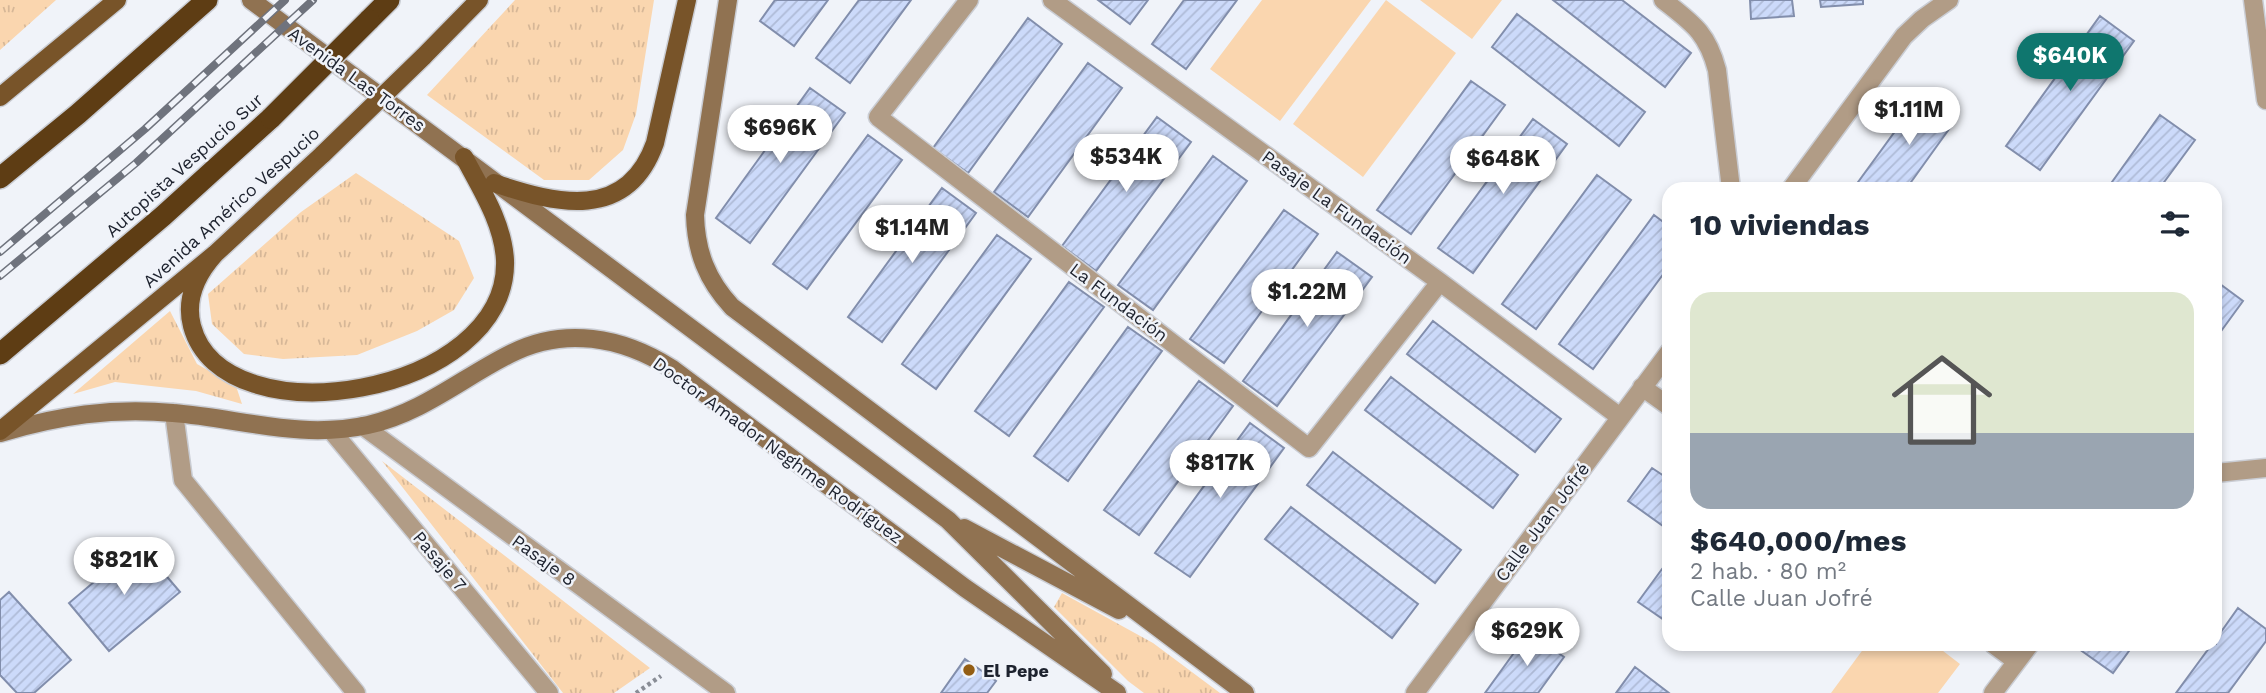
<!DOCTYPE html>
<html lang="es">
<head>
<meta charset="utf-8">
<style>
	body { margin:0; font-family:"Work Sans",sans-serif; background:#f2f2f3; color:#1f2937; height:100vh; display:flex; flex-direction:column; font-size:26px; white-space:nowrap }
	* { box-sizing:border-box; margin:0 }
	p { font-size:23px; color:#747a83 }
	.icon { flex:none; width:38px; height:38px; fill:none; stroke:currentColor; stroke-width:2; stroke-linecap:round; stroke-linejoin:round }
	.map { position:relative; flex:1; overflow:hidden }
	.drawer { position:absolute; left:1662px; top:182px; width:560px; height:469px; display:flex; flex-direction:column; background:#fff; border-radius:21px; box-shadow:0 4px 10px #0003 }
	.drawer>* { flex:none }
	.price { position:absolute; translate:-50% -60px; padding:0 16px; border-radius:24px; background:#fff; color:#222; font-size:23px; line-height:46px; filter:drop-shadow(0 2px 4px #0008) }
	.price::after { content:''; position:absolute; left:50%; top:42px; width:21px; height:16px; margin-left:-10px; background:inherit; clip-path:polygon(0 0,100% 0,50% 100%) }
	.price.active { background:#0f766e; color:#fff }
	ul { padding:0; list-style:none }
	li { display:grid; align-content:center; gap:14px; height:371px; padding:0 28px }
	li span { display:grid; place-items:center; height:217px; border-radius:21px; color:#555 }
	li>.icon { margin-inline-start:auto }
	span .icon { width:126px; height:126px; fill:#fffc; stroke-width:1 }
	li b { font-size:30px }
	h2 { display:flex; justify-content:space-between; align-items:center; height:84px; padding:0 28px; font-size:30px }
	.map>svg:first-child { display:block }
</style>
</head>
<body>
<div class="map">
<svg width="2266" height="693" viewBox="0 0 2266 693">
	<defs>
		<pattern id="grass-tufts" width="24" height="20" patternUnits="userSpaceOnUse" patternTransform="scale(1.75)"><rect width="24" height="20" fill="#fad6af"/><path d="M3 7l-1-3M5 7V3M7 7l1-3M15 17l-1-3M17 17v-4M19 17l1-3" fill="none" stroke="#d6b797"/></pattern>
		<pattern id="building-hatch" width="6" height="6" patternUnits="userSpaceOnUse" patternTransform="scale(1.75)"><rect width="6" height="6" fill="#ccdafa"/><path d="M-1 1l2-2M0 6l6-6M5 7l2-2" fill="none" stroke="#afbbd7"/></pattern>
	</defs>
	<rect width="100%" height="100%" fill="#f0f3f9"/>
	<!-- grass -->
	<path fill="url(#grass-tufts)" d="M0 0H56L0 50Z
		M515 0H654L636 114 623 150 589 180H544L427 95Z
		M356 173 459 241 474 278 454 310 417 331 357 355 283 359 244 354 212 324 208 294 301 212Z
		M170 311 197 364 236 386 242 404 196 391 115 382 73 394Z
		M382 461 650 668 614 693H563Z
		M1062 593 1153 643 1220 693H1144L1128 681 1054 607Z"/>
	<!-- green -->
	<path fill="#fad6af" d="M1262 0H1371L1280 121 1210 69Z
		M1386 0 1456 53 1363 177 1293 124Z
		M1420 0H1502L1472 39Z
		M1867 644H1934L1960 664 1938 693H1831Z"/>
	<!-- building -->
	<path fill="url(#building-hatch)" stroke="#828eac" stroke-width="2" d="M775 0H828L794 46 760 21Z
		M859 0H911L850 83 816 58Z
		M1098 0H1148L1130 24Z
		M1184 0H1237L1186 69 1152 44Z
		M1553 0H1622L1691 53 1665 87Z
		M1750 0H1792L1794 16 1751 19Z
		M1820 0H1863V4L1821 7Z
		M1517 14 1645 112 1619 146 1492 47Z
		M2100 16 2134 41 2040 170 2006 146Z
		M1028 18 1062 44 968 173 933 148Z
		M1088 63 1122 88 1028 217 994 192Z
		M1471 81 1505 105 1411 234 1377 210Z
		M810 88 845 113 750 243 716 218Z
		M1923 93 1957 118 1906 189H1853Z
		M2160 115 2195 140 2159 189H2107Z
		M1157 117 1191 142 1096 271 1062 246Z
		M1533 119 1567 144 1473 273 1438 248Z
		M868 135 902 160 807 289 773 264Z
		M1213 156 1247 181 1153 310 1118 285Z
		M1597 175 1631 200 1536 329 1502 304Z
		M942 188 976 213 882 342 848 317Z
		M1284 210 1318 234 1224 363 1190 339Z
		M1654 215 1670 227V265L1593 369 1559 344Z
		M997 235 1031 259 936 389 902 364Z
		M1337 252 1372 277 1277 406 1243 381Z
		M2216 281 2243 301 2219 334 2216 332Z
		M1069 282 1104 307 1009 436 975 411Z
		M1433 321 1561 419 1535 452 1407 354Z
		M1128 327 1162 351 1068 481 1034 456Z
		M1391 377 1518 475 1493 508 1365 410Z
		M1199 381 1233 406 1139 535 1104 510Z
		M1250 423 1284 448 1190 577 1155 553Z
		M1333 452 1461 550 1435 583 1307 485Z
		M1652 468 1670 480V531L1628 501Z
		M1291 507 1418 604 1392 638 1265 539Z
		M139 544 180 592 109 651 69 603Z
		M1662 569 1670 574V624L1638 602Z
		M9 592 71 660 34 693H17L0 675V600Z
		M2238 608 2266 629V641L2228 693H2176L2212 644H2216V639Z
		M1529 632 1564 657 1538 693H1485Z
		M2082 644H2134L2113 673 2079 649Z
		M965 659 996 681 987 693H941Z
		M1635 667 1669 693H1616Z"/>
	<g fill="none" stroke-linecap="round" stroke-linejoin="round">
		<!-- lane casing -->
		<g stroke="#cacdd4" stroke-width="21">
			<path id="lane" d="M174 413 183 480 356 693"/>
		</g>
		<!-- street casing -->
		<g stroke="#cacdd4" stroke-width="21">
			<path id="street" d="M969 0 878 117 1309 448 1440 282
				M1052 0 1440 282 1620 417
				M1663 0C1692 23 1707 32 1717 70L1731 189
				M2253 0 2266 100
				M1791 189 1904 36 1922 19 1949 0
				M1642 387 1670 407
				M363 426 726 693
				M331 430 549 693
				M2216 473 2266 468
				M1993 644 2016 661
				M1415 693 1670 351
				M1993 693 2030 644"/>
		</g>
		<!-- secondary casing -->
		<g stroke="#cacdd4" stroke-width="21">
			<path id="secondary" d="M251 0 948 520 1103 674
				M728 0 695 215C696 252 707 280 732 307L1245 693
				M0 433C58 416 112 407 173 413 240 418 299 440 368 425 422 413 462 378 510 354 564 326 622 337 671 368L965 588 1117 693
				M964 528 1119 610"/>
		</g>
		<!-- primary casing -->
		<g stroke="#cacdd4" stroke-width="21">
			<path id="primary" d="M423 57 479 0
				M0 97 117 0
				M494 183C556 204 627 222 655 143L687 0
				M215 254C197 274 185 299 192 326 223 443 510 395 505 260 503 223 481 189 464 157
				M0 431 215 254 323 154"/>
		</g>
		<!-- highway casing -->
		<g stroke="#cacdd4" stroke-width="24">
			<path id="highway" d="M369 20 389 0
				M0 178 78 114 207 0
				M0 354 163 216 271 118"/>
		</g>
		<!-- path -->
		<path stroke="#898d96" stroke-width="4.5" stroke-dasharray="3.5 3.5" stroke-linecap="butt" d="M636 693 661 676"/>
		<!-- lane -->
		<use href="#lane" stroke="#b19c86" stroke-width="18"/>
		<!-- street -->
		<use href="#street" stroke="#b19c86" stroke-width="18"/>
		<!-- secondary -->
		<use href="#secondary" stroke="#907251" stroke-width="18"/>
		<!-- primary -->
		<use href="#primary" stroke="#785429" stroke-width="18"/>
		<!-- highway -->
		<use href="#highway" stroke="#5e3d14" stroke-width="21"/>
		<!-- rail casing -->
		<g stroke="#6f737d" stroke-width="8">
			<path id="rail" d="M0 252 145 129 285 0
				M0 276 136 163 313 0"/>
		</g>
		<!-- rail -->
		<use href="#rail" stroke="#f0f3f9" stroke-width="5" stroke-dasharray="16" stroke-linecap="butt"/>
		<!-- primary-bridge casing -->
		<g stroke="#cacdd4" stroke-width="21" stroke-linecap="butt">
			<path id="primary-bridge" d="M323 154 423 57"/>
		</g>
		<!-- highway-bridge casing -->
		<g stroke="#cacdd4" stroke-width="24" stroke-linecap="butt">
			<path id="highway-bridge" d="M271 118 369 20"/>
		</g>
		<!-- primary-bridge -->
		<use href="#primary-bridge" stroke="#785429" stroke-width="18"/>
		<!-- highway-bridge -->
		<use href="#highway-bridge" stroke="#5e3d14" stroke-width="21"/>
	</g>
	<!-- markers -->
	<circle fill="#935d13" stroke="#f0f3f9" stroke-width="2.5" cx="969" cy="670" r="7"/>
	<g text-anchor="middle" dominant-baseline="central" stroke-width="5" stroke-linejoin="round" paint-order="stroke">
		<!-- street labels -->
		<g font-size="18" fill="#1d222e" stroke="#f0f3f9">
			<text transform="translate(357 79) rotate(36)">Avenida Las Torres</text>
			<text transform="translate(184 165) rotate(-42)">Autopista Vespucio Sur</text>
			<text transform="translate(231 207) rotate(-42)">Avenida Américo Vespucio</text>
			<text transform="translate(1337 207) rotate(36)">Pasaje La Fundación</text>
			<text transform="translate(1119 302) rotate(37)">La Fundación</text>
			<text transform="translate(778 450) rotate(36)">Doctor Amador Neghme Rodríguez</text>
			<text transform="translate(1542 522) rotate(-53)">Calle Juan Jofré</text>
			<text transform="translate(544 560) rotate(36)">Pasaje 8</text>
			<text transform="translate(440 561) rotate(50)">Pasaje 7</text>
		</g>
		<!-- poi labels -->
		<g font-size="18" font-weight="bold" fill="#1d222e" stroke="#f0f3f9" text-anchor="start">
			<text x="983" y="670">El Pepe</text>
		</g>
	</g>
</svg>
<b class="price active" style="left:2070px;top:93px">$640K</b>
<b class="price" style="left:1909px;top:147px">$1.11M</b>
<b class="price" style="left:780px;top:165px">$696K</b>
<b class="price" style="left:1126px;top:194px">$534K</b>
<b class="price" style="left:1503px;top:196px">$648K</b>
<b class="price" style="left:912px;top:265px">$1.14M</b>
<b class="price" style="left:1307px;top:329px">$1.22M</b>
<b class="price" style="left:1220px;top:500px">$817K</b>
<b class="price" style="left:124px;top:597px">$821K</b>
<b class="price" style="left:1527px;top:668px">$629K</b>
<section class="drawer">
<h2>10 viviendas<svg class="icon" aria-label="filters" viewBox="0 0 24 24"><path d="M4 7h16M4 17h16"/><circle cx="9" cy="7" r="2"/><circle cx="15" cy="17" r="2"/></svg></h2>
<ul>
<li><span style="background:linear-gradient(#dfe7d0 65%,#9aa5b1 0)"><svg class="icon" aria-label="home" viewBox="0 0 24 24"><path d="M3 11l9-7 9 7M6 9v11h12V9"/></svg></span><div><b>$640,000/mes</b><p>2 hab. · 80 m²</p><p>Calle Juan Jofré</p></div></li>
</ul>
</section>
</div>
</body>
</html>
